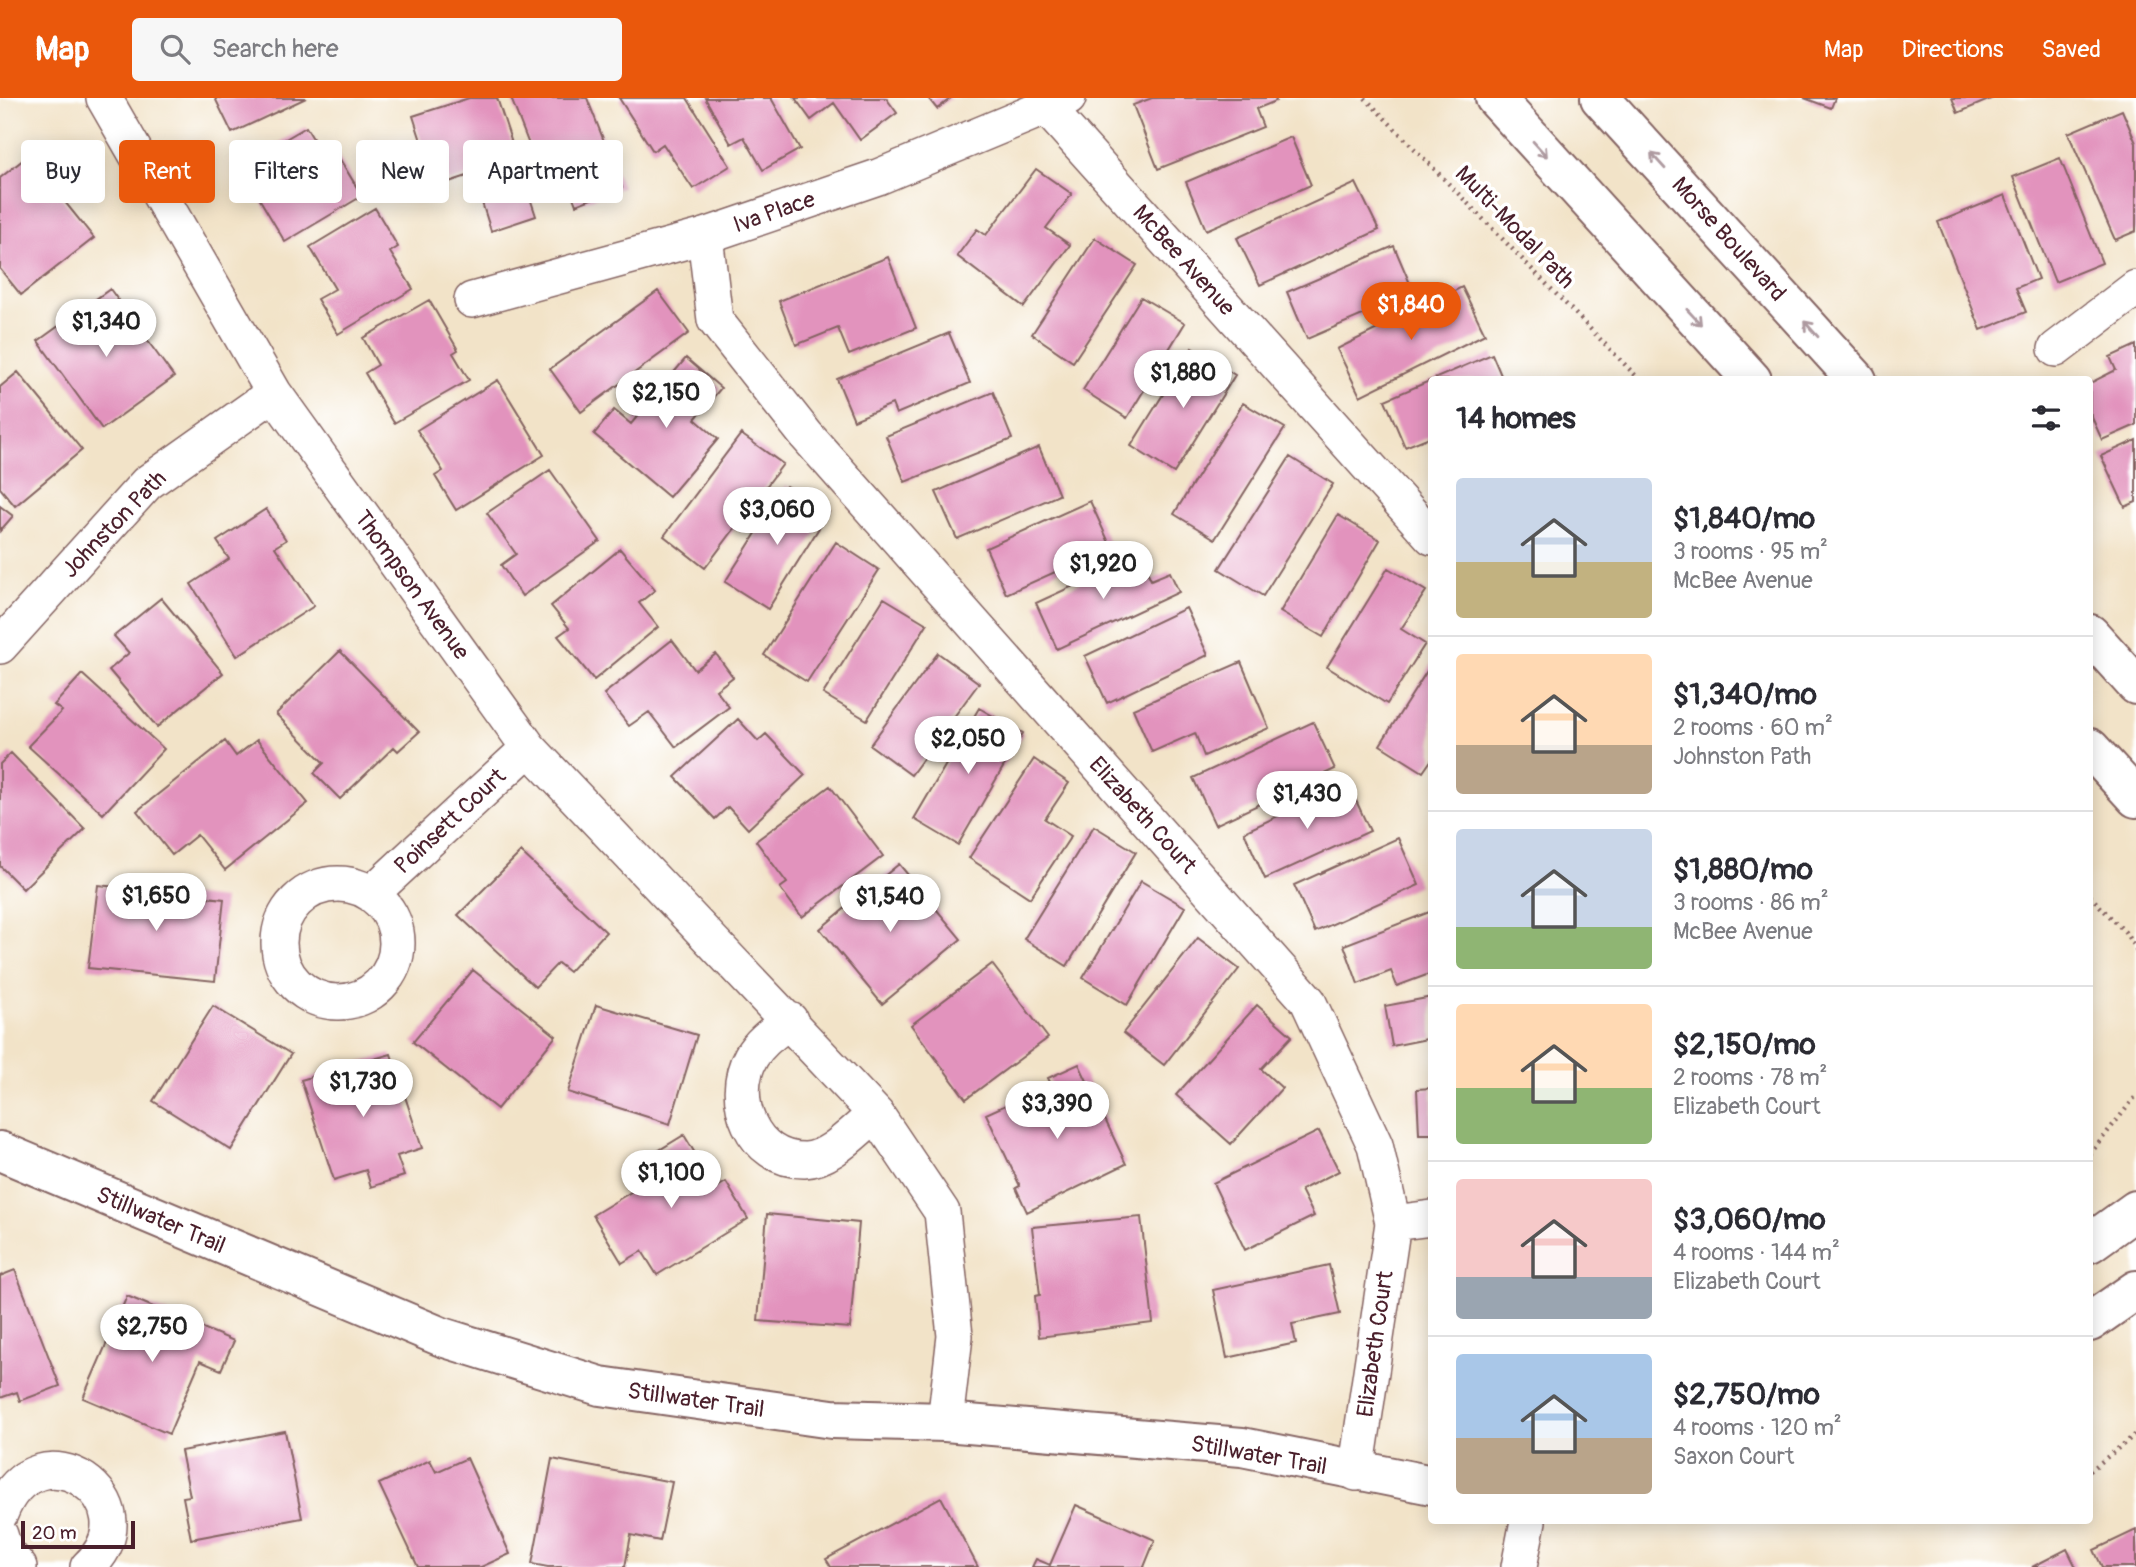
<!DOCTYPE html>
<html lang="en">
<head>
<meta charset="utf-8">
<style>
	body { margin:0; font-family:Pangolin,sans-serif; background:#f7f7f7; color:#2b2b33; height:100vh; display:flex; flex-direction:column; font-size:26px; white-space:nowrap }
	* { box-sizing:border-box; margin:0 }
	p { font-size:23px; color:#7c7c81 }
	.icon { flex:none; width:38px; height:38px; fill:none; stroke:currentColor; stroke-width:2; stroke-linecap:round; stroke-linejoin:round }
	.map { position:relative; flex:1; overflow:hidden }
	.panel { position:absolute; left:1428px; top:278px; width:665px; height:1148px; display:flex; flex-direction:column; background:#fff; border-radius:7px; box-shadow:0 4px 18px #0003 }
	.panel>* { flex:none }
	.banner { position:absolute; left:21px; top:42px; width:665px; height:63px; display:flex; gap:14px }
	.scale { position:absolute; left:21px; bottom:18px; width:114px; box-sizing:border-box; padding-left:7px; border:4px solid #4a1f2b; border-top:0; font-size:19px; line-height:24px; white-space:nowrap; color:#4a1f2b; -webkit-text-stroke:5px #fff; paint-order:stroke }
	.price { position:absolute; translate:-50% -60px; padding:0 16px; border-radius:24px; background:#fff; color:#222; font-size:23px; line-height:46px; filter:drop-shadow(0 2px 4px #0008) }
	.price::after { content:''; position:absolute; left:50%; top:42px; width:21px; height:16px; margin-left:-10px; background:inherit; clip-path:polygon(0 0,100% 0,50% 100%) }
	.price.selected { background:#ea580c; color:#fff }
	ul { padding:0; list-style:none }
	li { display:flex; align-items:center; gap:21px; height:175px; padding:0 28px }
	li+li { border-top:2px solid #e1e1e2 }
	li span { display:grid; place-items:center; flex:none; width:196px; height:140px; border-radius:7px; color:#555 }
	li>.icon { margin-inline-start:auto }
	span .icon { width:84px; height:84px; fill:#fffc; stroke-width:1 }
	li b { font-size:30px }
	h2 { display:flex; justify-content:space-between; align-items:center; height:84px; padding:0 28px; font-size:30px }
	.pill { padding:0 24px; border-radius:7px; background:#fff; box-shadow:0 4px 18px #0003; font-size:24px; line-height:63px }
	.pill.selected { background:#ea580c; color:#fff }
	header { display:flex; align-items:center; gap:42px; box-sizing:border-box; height:98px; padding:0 35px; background:#ea580c; color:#fff }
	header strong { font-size:33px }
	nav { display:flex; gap:38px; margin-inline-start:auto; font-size:24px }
	.search { width:490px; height:63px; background:#f7f7f7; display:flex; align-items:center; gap:18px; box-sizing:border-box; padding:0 24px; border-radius:7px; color:#7c7c81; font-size:26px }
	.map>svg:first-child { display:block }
</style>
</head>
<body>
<header>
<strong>Map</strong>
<div class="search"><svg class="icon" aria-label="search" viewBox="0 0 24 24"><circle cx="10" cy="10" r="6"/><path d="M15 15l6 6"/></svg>Search here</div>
<nav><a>Map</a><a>Directions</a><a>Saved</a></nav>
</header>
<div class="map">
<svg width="2136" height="1469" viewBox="0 0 2136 1469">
	<rect width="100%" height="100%" fill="#fff"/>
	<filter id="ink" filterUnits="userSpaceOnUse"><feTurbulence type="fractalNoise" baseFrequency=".0143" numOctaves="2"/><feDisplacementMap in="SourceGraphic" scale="14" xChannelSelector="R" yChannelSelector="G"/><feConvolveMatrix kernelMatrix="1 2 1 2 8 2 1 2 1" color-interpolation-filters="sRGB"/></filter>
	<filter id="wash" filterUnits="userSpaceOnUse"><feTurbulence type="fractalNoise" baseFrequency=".00686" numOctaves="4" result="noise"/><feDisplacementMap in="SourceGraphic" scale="28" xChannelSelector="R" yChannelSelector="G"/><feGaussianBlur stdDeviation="1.57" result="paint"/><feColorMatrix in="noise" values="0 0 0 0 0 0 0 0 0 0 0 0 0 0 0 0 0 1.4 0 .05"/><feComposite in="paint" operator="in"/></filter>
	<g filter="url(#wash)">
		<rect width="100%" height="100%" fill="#f2e3c8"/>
		<g id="blocks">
			<!-- building -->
			<path fill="#e293bd" d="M215 0H306L232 35Z
				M469 0H497L536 118 491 133 473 76 449 84 437 48 424 52 413 18Z
				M511 0H587L622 89 576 107 554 49 533 57Z
				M619 0H687L730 68 693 91 663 46 653 53Z
				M705 0H771L800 51 763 72 744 39 731 46Z
				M795 0H886L897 15 860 42 834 5 811 22Z
				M928 0H951L937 11Z
				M1152 0H1275L1276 3 1256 11 1263 29 1158 71 1133 7Z
				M1804 0H1835L1831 10Z
				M1952 0H1993L1958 15Z
				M2122 12 2136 45V133L2115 142 2068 35Z
				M306 29 321 54 332 48 362 98 285 144 240 68Z
				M1291 39 1311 87 1206 132 1186 84Z
				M28 58 94 140 21 197 0 171V80Z
				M2060 60 2102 165 2055 184 2013 79Z
				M1036 71 1072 96 1046 130 1070 147 1024 209 957 158 977 131 986 137Z
				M1356 85 1379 132 1260 187 1237 140Z
				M2005 97 2038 181 2016 190 2026 214 1981 232 1938 124Z
				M375 110 398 149 390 154 413 191 338 236 317 201 335 191 310 149Z
				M1095 140 1137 167 1073 264 1032 236Z
				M1394 148 1414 195 1307 241 1287 194Z
				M888 159 916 230 849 257 838 230 796 247 779 203Z
				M1462 189 1485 236 1360 298 1337 251Z
				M110 191 174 279 102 331 38 243Z
				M658 193 689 235 581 314 550 271Z
				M1141 199 1185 225 1127 320 1083 292Z
				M429 202 458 252 453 255 469 282 394 325 365 275 378 267 363 240Z
				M949 235 970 285 896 316 892 306 854 322 837 281Z
				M2136 247V327L2102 342 2090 315V285L2116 272 2110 259Z
				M1192 250 1235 277 1174 375 1131 348Z
				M1492 256 1503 282H1432V338L1405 349 1385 302Z
				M686 260 721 290 695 321 718 341 669 399 594 336 614 312 631 326Z
				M18 274 82 352 15 408 0 390V289Z
				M498 282 544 357 456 412 435 378 443 373 417 332Z
				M993 294 1012 341 905 384 886 338Z
				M1243 305 1285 330 1215 441 1174 416Z
				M741 336 783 366 705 470 664 438Z
				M2136 342V404L2125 409 2101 358Z
				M1039 349 1059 397 957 441 936 394Z
				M1290 359 1333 386 1263 498 1219 471Z
				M550 372 600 443 522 498 501 467 516 456 487 415Z
				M786 388 829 414 768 511 725 484Z
				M1090 403 1111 449 1006 496 986 450Z
				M0 408 13 418 0 433Z
				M266 411 286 442 275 449 314 508 237 558 191 486 229 461 217 443Z
				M1338 417 1380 442 1323 539 1280 514Z
				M836 444 879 472 807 584 764 557Z
				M620 451 655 492 639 505 658 529 594 582 558 538 569 530 551 508Z
				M1140 457 1151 482 1170 474 1179 494 1057 551 1036 505Z
				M1388 470 1426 493 1401 531 1425 546 1387 606 1327 569Z
				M161 500 223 575 157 629 109 572 129 555 114 538Z
				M884 500 927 526 867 622 823 596Z
				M1186 510 1208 557 1107 605 1085 558Z
				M672 542 695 572 716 556 733 579 716 592 729 609 676 649 649 614 629 628 604 596Z
				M340 553 419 634 398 653 394 649 340 701 314 675 324 665 276 616Z
				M938 555 979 585 911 677 870 647Z
				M1241 564 1269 630 1204 658 1195 635 1152 654 1133 611Z
				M1432 565V661L1423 674 1380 647Z
				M82 576 164 651 103 716 28 648 62 613 54 607Z
				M979 610 1023 635 958 747 914 721Z
				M738 621 758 643 766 636 805 677 748 731 728 709 715 721 675 679Z
				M1313 624 1335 671 1215 727 1193 680Z
				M257 642 308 705 225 772 197 737 172 757 137 713 225 643 236 658Z
				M11 655 85 731 23 791 0 768V666Z
				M1034 661 1069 685 1045 721 1071 738 1030 800 969 760Z
				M1348 685 1370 733 1265 781 1244 734Z
				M830 688 883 758 802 819 780 790 787 785 756 743Z
				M1094 728 1136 754 1067 868 1024 841Z
				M1398 740 1419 787 1315 834 1294 787Z
				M521 754 606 834 569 874 558 865 535 889 458 817Z
				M899 766 961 841 882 906 820 831Z
				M1141 783 1185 809 1127 907 1083 880Z
				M98 787 224 801 215 883 88 870Z
				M1432 813V875L1397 888 1391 873 1358 886 1344 847Z
				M1198 840 1239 871 1164 967 1123 935Z
				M992 866 1048 940 966 1001 911 927Z
				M473 872 556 938 497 1011 413 944Z
				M1432 899V940L1392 948 1385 908Z
				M596 907 697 937 670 1026 568 994Z
				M1257 907 1292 938 1261 971 1282 990 1231 1046 1176 997Z
				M213 908 291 956 231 1052 153 1003Z
				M391 956 422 1050 397 1058 404 1078 371 1089 366 1072 334 1082 301 982Z
				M1079 966 1126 1066 1027 1114 1016 1090 1020 1088 986 1016 1021 1000 1027 1013 1057 999 1048 980Z
				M1432 990V1036H1419L1417 991Z
				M1319 1033 1339 1073 1301 1092 1314 1118 1245 1152 1213 1085Z
				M684 1037 716 1090 726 1084 748 1121 657 1177 642 1153 622 1165 593 1117 654 1080 643 1062Z
				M767 1116 859 1125 850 1230 758 1223Z
				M1141 1119 1153 1225 1039 1239 1035 1198 1040 1197 1032 1129Z
				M1329 1167 1340 1216 1292 1226 1296 1245 1227 1260 1213 1192Z
				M15 1172 60 1288 20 1303 17 1294 0 1300V1178Z
				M127 1198 234 1243 221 1272 200 1263 169 1336 83 1300Z
				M285 1333 302 1420 191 1441 183 1399 190 1398 181 1353Z
				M467 1360 510 1456 481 1469H418L379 1386 430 1362 436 1374Z
				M552 1361 672 1384 660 1443 631 1437 625 1469H548L532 1466Z
				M941 1399 978 1469H831L826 1461Z
				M1076 1407 1155 1442 1144 1469H1032L1036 1461 1050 1467Z
				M2136 1432V1469H2102L2094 1452Z
				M2067 1451 2076 1469H2032Z"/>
		</g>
	</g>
	<g filter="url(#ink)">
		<use href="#blocks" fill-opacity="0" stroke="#856462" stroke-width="2"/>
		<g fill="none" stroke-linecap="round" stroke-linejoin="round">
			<!-- minor casing -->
			<g stroke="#856462" stroke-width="38">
				<path id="minor" d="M104 0 274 295 529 650 876 1016 942 1114 955 1238 945 1324
					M1048 11 1432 439
					M705 138 715 222 806 337 1308 903 1375 1047 1393 1125 1356 1375
					M472 202 705 138 878 79 1068 0
					M2056 251 2136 190
					M0 548 147 385 274 295
					M279 845a59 59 0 1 1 118 0a59 59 0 1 1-118 0Z
					M371 796 529 650
					M790 922C776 933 760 943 751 959 728 1000 752 1063 805 1062 831 1061 856 1031 876 1016
					M1393 1125 1432 1120
					M0 1416C37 1319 157 1405 88 1469
					M0 1437 5 1453 19 1469
					M1519 1469 1528 1423"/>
			</g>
			<!-- tertiary casing -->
			<g stroke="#856462" stroke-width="42">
				<path id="tertiary" d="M0 1053 442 1239 600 1288 832 1321 945 1324 1242 1349 1432 1387
					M2090 1145 2136 1112
					M2090 1224 2136 1192"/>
			</g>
			<!-- secondary casing -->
			<g stroke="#856462" stroke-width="42">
				<path id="secondary" d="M1495 0 1752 282
					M1600 0 1857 282
					M2090 536 2136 587
					M2090 650 2136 700"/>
			</g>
			<!-- path -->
			<path stroke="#856462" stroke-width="4.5" stroke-dasharray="2 5" stroke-linecap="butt" d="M1365 0 1640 282
				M2090 798 2125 834 2136 852
				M2090 1056 2136 998
				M2090 1373 2136 1336"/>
			<!-- minor -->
			<use href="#minor" stroke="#fff" stroke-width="35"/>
			<!-- tertiary -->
			<use href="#tertiary" stroke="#fff" stroke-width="38"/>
			<!-- secondary -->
			<use href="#secondary" stroke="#fff" stroke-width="38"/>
		</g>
		<!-- one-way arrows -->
		<defs><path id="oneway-shaft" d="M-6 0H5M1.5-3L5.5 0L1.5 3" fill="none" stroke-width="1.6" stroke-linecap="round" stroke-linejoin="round" transform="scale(1.75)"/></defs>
		<g stroke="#ae9aa0">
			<use href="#oneway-shaft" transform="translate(1540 51) rotate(48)"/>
			<use href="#oneway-shaft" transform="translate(1658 63) rotate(-132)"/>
			<use href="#oneway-shaft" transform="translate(1694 219) rotate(47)"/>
			<use href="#oneway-shaft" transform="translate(1811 231) rotate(-132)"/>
		</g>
	</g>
	<g text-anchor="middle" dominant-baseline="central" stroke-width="7" stroke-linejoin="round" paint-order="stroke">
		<!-- street labels -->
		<g font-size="23" fill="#4a1f2b" stroke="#fff">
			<text transform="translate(774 114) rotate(-19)">Iva Place</text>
			<text transform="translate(1515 129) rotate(46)">Multi-Modal Path</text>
			<text transform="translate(1729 141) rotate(48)">Morse Boulevard</text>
			<text transform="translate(1184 162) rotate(48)">McBee Avenue</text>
			<text transform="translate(114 426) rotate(-46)">Johnston Path</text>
			<text transform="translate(412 487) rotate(54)">Thompson Avenue</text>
			<text transform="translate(1143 717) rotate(48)">Elizabeth Court</text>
			<text transform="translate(450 723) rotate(-43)">Poinsett Court</text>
			<text transform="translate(161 1122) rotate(23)">Stillwater Trail</text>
			<text transform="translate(1375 1246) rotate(-82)">Elizabeth Court</text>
			<text transform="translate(696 1302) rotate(8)">Stillwater Trail</text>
			<text transform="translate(1259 1357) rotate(10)">Stillwater Trail</text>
		</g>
	</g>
</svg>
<div class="scale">20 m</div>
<b class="price selected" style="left:1411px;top:244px">$1,840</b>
<b class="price" style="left:106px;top:261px">$1,340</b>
<b class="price" style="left:1183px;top:312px">$1,880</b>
<b class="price" style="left:666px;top:332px">$2,150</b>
<b class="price" style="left:777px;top:449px">$3,060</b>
<b class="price" style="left:1103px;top:503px">$1,920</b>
<b class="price" style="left:968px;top:678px">$2,050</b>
<b class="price" style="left:1307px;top:733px">$1,430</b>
<b class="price" style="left:156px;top:835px">$1,650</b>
<b class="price" style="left:890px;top:836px">$1,540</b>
<b class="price" style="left:363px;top:1021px">$1,730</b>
<b class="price" style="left:1057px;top:1043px">$3,390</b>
<b class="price" style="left:671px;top:1112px">$1,100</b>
<b class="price" style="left:152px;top:1266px">$2,750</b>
<div class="banner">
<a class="pill">Buy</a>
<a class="pill selected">Rent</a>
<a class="pill">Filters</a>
<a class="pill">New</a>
<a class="pill">Apartment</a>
</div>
<section class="panel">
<h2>14 homes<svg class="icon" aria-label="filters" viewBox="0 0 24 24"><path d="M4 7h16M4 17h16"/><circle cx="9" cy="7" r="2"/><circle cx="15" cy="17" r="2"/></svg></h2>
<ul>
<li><span style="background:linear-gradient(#c9d6e8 60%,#c2b280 0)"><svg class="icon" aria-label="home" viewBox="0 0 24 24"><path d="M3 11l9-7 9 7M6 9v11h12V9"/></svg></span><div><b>$1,840/mo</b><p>3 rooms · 95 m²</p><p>McBee Avenue</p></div></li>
<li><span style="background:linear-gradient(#ffd9b3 65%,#b9a48a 0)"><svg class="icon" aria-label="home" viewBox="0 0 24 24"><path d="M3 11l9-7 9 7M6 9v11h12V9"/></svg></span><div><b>$1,340/mo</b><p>2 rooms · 60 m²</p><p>Johnston Path</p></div></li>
<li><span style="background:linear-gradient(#c9d6e8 70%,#8fb573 0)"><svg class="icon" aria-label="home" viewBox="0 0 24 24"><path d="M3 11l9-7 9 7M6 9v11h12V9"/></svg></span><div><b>$1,880/mo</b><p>3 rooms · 86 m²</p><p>McBee Avenue</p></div></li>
<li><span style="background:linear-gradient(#ffd9b3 60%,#8fb573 0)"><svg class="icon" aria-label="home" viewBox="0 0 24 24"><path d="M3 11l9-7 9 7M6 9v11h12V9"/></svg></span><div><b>$2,150/mo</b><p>2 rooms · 78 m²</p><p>Elizabeth Court</p></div></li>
<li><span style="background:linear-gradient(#f6c9c9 70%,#9aa5b1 0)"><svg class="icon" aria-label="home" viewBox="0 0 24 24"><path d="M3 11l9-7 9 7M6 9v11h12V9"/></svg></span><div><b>$3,060/mo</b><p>4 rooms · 144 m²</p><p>Elizabeth Court</p></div></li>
<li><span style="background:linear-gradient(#a9c7e8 60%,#b9a48a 0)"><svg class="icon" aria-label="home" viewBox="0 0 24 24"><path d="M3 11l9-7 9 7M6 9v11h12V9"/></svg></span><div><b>$2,750/mo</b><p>4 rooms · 120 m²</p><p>Saxon Court</p></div></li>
</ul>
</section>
</div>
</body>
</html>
